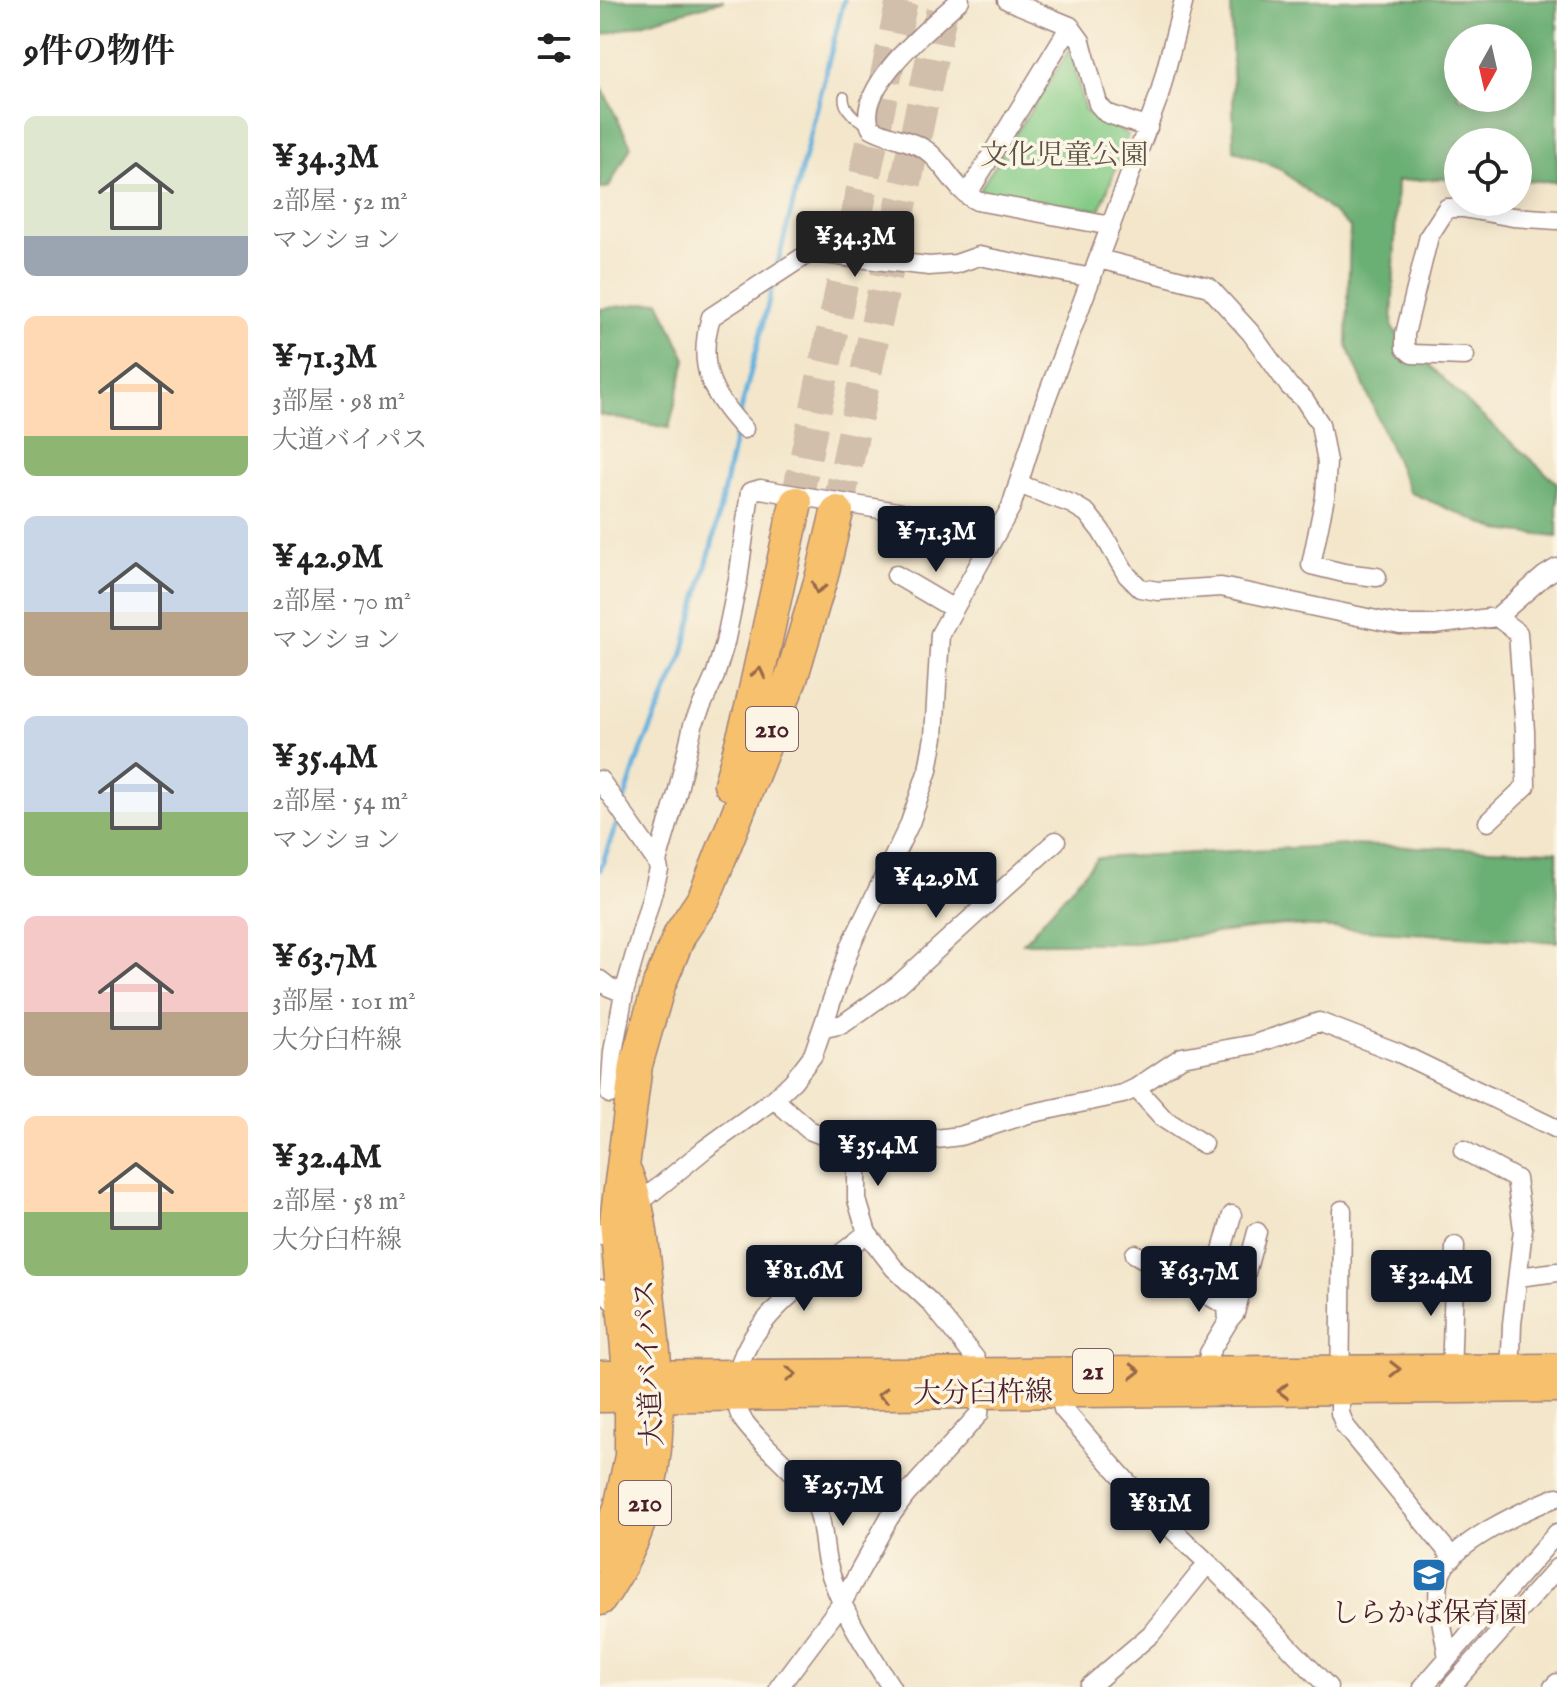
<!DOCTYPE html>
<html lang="ja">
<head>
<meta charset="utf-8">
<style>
	body { margin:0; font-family:"IM FELL English","Noto Serif JP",serif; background:#f2f2f2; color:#222; height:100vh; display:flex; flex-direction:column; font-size:30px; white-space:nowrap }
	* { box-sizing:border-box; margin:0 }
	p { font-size:26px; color:#767676 }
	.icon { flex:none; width:44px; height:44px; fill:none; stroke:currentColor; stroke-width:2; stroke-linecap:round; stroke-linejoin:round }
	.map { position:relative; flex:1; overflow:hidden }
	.drawer { display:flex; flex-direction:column; background:#fff; width:600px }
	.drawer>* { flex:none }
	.needle { width:52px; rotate:188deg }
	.fabs { position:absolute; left:844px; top:24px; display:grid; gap:16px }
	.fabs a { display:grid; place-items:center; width:88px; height:88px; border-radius:50%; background:#fff; box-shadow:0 4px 20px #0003; font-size:40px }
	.price { position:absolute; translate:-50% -68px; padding:0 18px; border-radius:8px; background:#111827; color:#fff; font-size:26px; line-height:52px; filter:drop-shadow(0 2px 4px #0008) }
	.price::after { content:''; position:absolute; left:50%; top:48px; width:24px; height:18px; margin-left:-12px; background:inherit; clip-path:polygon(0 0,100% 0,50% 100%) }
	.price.on { background:#222; color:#fff }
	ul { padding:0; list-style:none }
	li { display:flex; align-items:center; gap:24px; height:200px; padding:0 24px }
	li span { display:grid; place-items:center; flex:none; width:224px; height:160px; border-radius:12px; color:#555 }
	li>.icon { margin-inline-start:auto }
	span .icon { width:96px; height:96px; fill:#fffc; stroke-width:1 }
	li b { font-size:34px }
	h2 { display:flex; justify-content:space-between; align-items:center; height:96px; padding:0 24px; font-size:34px }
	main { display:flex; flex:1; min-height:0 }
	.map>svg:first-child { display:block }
</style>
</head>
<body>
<main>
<section class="drawer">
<h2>9件の物件<svg class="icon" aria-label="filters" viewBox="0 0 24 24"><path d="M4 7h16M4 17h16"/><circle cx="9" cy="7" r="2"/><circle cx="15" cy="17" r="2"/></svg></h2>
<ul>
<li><span style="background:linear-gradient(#dfe7d0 75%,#9aa5b1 0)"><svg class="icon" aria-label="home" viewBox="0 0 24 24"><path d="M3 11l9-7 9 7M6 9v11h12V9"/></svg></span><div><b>¥34.3M</b><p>2部屋 · 52 m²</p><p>マンション</p></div></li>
<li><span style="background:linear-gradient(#ffd9b3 75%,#8fb573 0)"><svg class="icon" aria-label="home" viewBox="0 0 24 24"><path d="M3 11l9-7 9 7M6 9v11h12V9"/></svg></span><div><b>¥71.3M</b><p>3部屋 · 98 m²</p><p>大道バイパス</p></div></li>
<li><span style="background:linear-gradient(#c9d6e8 60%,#b9a48a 0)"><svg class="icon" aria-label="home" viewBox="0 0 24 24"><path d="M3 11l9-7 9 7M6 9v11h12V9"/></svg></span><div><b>¥42.9M</b><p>2部屋 · 70 m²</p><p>マンション</p></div></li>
<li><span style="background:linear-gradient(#c9d6e8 60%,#8fb573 0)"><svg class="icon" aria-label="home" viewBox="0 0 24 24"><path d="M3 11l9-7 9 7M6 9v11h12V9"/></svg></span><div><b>¥35.4M</b><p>2部屋 · 54 m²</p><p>マンション</p></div></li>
<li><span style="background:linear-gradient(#f6c9c9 60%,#b9a48a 0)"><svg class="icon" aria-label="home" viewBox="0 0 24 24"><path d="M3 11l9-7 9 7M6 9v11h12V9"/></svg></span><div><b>¥63.7M</b><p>3部屋 · 101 m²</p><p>大分臼杵線</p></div></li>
<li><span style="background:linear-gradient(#ffd9b3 60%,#8fb573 0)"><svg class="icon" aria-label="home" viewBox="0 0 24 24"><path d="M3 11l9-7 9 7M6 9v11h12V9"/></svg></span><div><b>¥32.4M</b><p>2部屋 · 58 m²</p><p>大分臼杵線</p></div></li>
</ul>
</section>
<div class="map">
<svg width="957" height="1687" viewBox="0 0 957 1687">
	<rect width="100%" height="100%" fill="#fcf5e5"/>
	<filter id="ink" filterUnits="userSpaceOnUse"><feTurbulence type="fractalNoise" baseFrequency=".0125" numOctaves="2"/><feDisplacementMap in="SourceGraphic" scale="16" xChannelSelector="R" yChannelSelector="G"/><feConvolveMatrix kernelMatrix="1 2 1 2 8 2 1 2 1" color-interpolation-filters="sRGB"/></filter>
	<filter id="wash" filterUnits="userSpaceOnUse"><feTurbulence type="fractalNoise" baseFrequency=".006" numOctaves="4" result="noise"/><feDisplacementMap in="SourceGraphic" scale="32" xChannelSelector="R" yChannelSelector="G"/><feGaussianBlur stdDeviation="1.8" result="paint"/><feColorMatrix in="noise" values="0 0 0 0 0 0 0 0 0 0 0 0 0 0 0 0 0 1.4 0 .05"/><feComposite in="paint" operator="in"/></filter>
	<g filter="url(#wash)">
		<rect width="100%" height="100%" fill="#f3e6cb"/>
		<!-- green -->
		<path fill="#84cb86" stroke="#677558" stroke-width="2" d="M470 49 485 111 528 135 500 210 378 192Z"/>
		<!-- forest -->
		<path fill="#6baf73" stroke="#5a674f" stroke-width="2" fill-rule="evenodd" d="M0 0H124L0 36Z
			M631 0H957V182L918 180V142H858V178L797 181 792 328 874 409 957 483V537L898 530 809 492 747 345 750 227 679 168 634 150ZM858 38H918V98H858Z
			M0 84 31 146 9 187 0 189Z
			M59 301 86 359 69 428 0 415V309Z
			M747 845 957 851V942L683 925 536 943H423L497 858Z"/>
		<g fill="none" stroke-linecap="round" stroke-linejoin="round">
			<!-- stream -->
			<path stroke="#64b0dd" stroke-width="5" d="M177 267 244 0
				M139 418 173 284
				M23 804 38 758 82 657 114 536 137 428
				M0 870 19 817"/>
		</g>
	</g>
	<g filter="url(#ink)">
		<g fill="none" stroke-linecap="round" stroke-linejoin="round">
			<!-- highway-tunnel -->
			<path stroke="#d1beab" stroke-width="32" stroke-dasharray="32 16" stroke-linecap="butt" d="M196 503 302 0
				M237 512 344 0"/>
			<!-- lane casing -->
			<g stroke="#9e827b" stroke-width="12">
				<path id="lane" d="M244 97C243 109 257 121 268 124"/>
			</g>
			<!-- street casing -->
			<g stroke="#9e827b" stroke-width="21">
				<path id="street" d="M360 0C334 24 252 88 271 128 288 138 310 139 326 150 346 164 355 191 377 201L511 226
					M407 0 470 26 481 41 498 104 506 113 548 128
					M367 195 470 26
					M499 259 609 287 651 333 689 386 704 399 720 424 727 462 725 497 711 565 744 573 777 577
					M865 356 812 354 805 348V334L829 236 847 208H863L913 217 957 220
					M144 429C112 395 96 366 111 317L206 255 213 253 329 266 356 264 379 256 492 278
					M418 484 472 504 487 513 501 531 527 575 540 588 558 591 621 587 800 625H834L897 617 944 576 957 568
					M296 575 354 609
					M0 780 57 862 59 870 24 993 13 1052 10 1094
					M888 822 926 786 925 731 918 633 897 617
					M57 862 77 794 93 725 115 676 125 643 138 580 150 492 160 489 315 515 388 549
					M0 980 9 987 24 993
					M225 1028 243 1024 299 984 456 841
					M536 1088 564 1119 603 1144
					M174 1099 209 1130 257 1149 360 1136 428 1114 523 1094 536 1088 582 1057 655 1044 719 1022 799 1053 957 1129
					M863 1150 916 1179 923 1229 912 1324 910 1379
					M742 1210 740 1413 745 1426 853 1558
					M267 1233C220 1272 134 1324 136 1391 137 1401 137 1412 143 1420 163 1449 206 1476 217 1508 224 1526 223 1545 227 1562 239 1607 266 1648 291 1687
					M0 1235 105 1149 174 1099 193 1081 213 1055 251 945 310 823 328 770 334 737 340 634 411 507 439 418 559 96 584 0
					M535 1254 627 1306 628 1322 609 1353 607 1380
					M918 1277 957 1272
					M0 1289 18 1306 22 1314
					M609 1296 632 1215
					M629 1320 635 1313 657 1232
					M851 1379 855 1246
					M457 1386 463 1409 510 1463 557 1515 608 1563 728 1687
					M848 1659C845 1634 834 1602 840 1577 848 1544 927 1509 957 1497
					M179 1687 242 1603 289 1518 306 1495 379 1414 382 1372 375 1358 330 1302 294 1268 267 1233 257 1200V1149
					M489 1687 551 1634 608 1563
					M823 1687 957 1533
					M851 1687 957 1568
					M953 1687 957 1683"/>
			</g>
			<!-- primary casing -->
			<g stroke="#9e827b" stroke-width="31">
				<path id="primary" d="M0 1375 957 1368
					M0 1398 957 1388"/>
			</g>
			<!-- highway casing -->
			<g stroke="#9e827b" stroke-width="35">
				<path id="highway" d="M130 784 151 708 196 503
					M0 1555 20 1508 31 1456V1397L16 1221 36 1065 59 985 80 934 104 898 192 676 222 575 237 512
					M0 1599C69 1499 61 1406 48 1293 43 1250 42 1214 26 1173"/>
			</g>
			<!-- lane -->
			<use href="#lane" stroke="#fff" stroke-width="9"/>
			<!-- street -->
			<use href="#street" stroke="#fff" stroke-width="18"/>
			<!-- primary -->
			<use href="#primary" stroke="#f7c06c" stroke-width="28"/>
			<!-- highway -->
			<use href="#highway" stroke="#f7c06c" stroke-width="32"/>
		</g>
		<!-- one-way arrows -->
		<defs><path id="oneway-chevron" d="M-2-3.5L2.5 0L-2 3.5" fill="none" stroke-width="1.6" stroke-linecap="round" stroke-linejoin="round" transform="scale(2)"/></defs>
		<g stroke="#986748">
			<use href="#oneway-chevron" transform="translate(218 588) rotate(106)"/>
			<use href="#oneway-chevron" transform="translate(159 673) rotate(-77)"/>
			<use href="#oneway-chevron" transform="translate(795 1369)"/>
			<use href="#oneway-chevron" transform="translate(535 1371)"/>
			<use href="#oneway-chevron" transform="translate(191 1374)"/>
			<use href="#oneway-chevron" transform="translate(683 1391) rotate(179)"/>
			<use href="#oneway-chevron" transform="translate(283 1395) rotate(179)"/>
		</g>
	</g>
	<!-- icons -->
	<defs>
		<g id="school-square" transform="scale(1.8)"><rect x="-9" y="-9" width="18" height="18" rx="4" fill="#1f6fb2" stroke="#fcf5e5"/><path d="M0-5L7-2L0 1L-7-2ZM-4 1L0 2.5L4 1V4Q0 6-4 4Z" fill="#fff"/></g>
	</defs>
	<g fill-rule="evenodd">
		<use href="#school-square" x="829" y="1575"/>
	</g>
	<g text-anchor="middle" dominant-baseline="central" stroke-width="7" stroke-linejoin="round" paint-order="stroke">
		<!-- shield labels -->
		<g fill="#fcf5e5" stroke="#7f5f63" stroke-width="2">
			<rect x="146" y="707" width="52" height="44" rx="6"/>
			<rect x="473" y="1349" width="40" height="44" rx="6"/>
			<rect x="19" y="1481" width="52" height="44" rx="6"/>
		</g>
		<g font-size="26" font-weight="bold" fill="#4a1f2b">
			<text x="172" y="729">210</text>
			<text x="493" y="1371">21</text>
			<text x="45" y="1503">210</text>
		</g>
		<!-- park labels -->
		<g font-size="28" fill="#5b5346" stroke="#fcf5e5">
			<text x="464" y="156">文化児童公園</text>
		</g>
		<!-- street labels -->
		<g font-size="28" fill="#4a1f2b" stroke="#fcf5e5">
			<text transform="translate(50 1363) rotate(-93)">大道バイパス</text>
			<text transform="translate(383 1394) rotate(-1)">大分臼杵線</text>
		</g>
		<!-- poi labels -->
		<g font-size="28" fill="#4a1f2b" stroke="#fcf5e5">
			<text x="829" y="1614">しらかば保育園</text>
		</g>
	</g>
</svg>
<div class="fabs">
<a><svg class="needle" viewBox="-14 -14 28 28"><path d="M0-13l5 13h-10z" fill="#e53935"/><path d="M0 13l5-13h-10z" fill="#767676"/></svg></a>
<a><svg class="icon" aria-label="locate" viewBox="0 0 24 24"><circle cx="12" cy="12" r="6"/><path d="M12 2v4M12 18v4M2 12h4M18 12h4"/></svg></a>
</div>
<b class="price on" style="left:255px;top:279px">¥34.3M</b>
<b class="price" style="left:336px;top:574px">¥71.3M</b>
<b class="price" style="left:336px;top:920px">¥42.9M</b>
<b class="price" style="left:278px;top:1188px">¥35.4M</b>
<b class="price" style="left:204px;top:1313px">¥81.6M</b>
<b class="price" style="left:599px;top:1314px">¥63.7M</b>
<b class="price" style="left:831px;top:1318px">¥32.4M</b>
<b class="price" style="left:243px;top:1528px">¥25.7M</b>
<b class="price" style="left:560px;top:1546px">¥81M</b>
</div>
</main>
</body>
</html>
